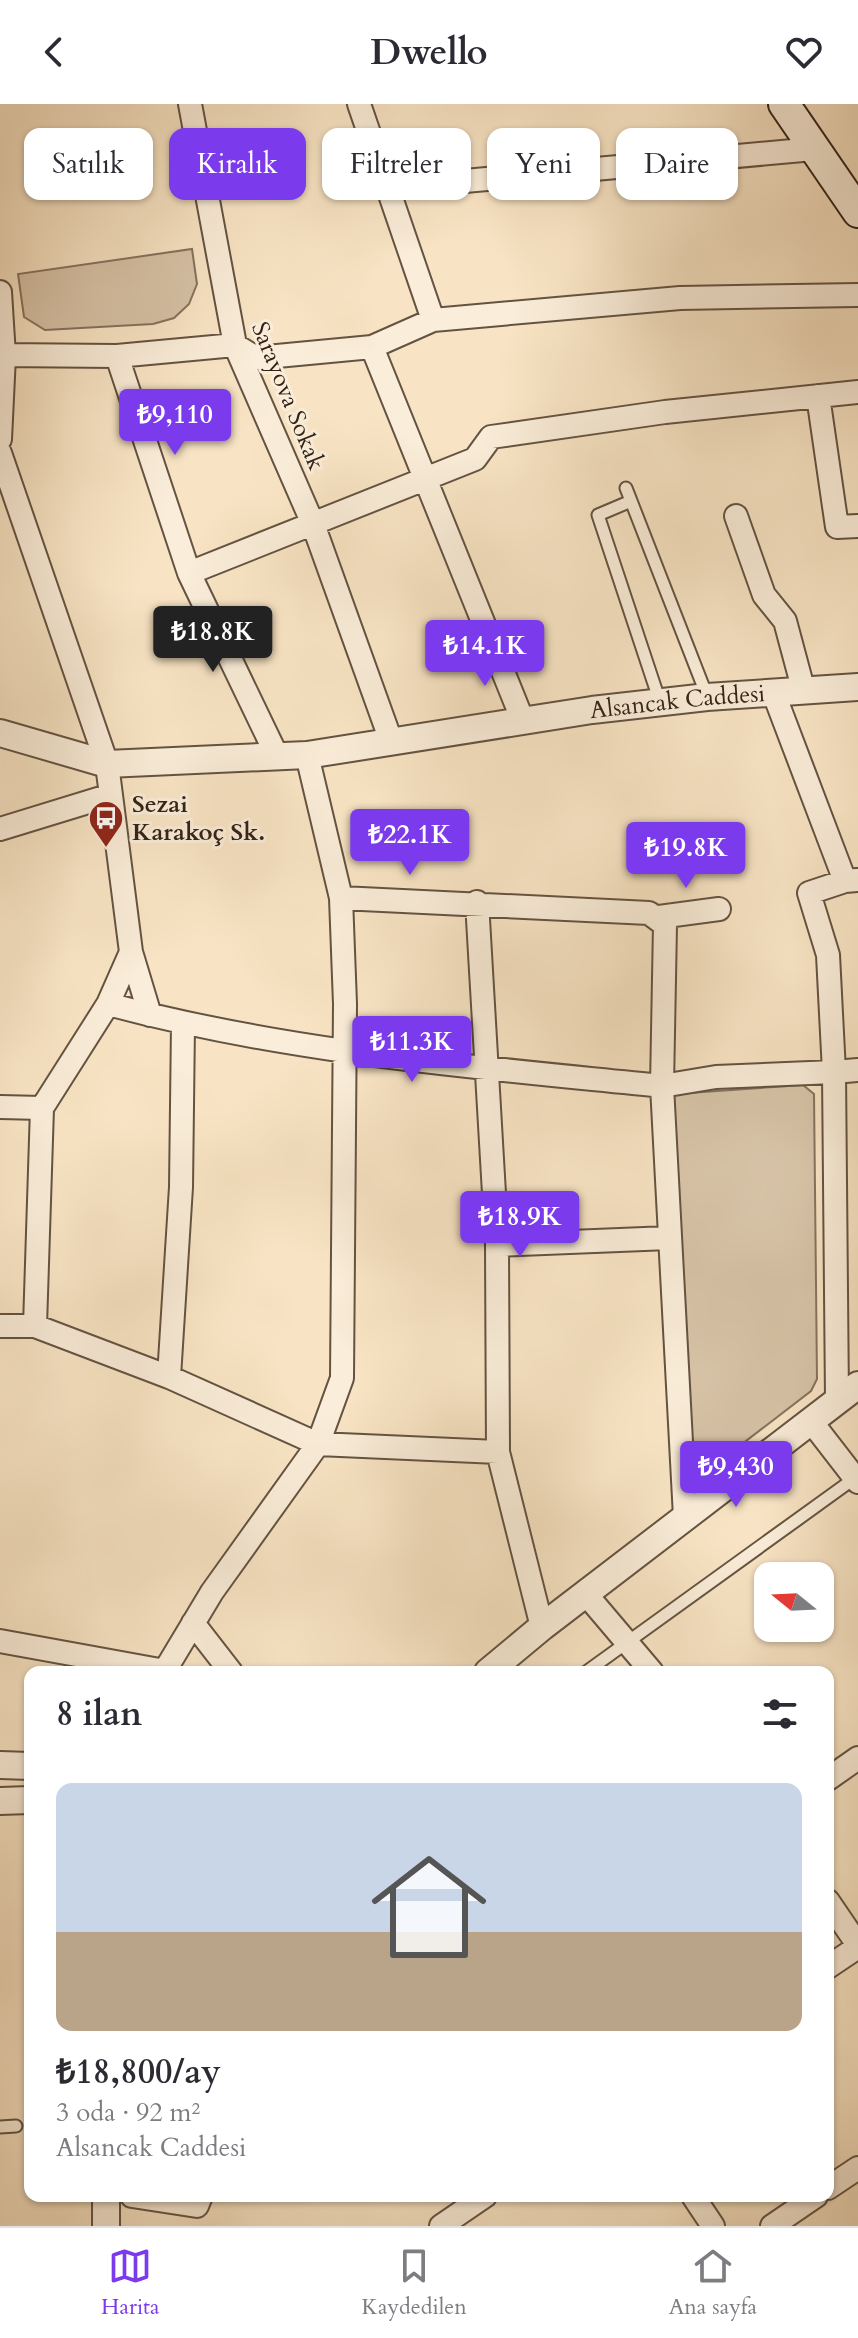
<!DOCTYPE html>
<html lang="tr">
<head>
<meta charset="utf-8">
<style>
	body { margin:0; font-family:Cardo,serif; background:#f7f7f7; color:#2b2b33; height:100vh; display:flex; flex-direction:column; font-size:30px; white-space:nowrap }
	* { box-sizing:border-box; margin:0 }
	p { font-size:26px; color:#7c7c81 }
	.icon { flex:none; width:44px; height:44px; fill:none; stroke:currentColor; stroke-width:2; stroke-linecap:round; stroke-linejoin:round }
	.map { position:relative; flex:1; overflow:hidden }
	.panel { position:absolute; left:24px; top:1562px; width:810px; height:536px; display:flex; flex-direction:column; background:#fff; border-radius:16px; box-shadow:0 2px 6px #0004 }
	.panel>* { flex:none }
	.hud { position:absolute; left:24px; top:24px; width:810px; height:72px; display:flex; gap:16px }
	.needle { width:52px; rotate:288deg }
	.fabs { position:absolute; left:754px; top:1458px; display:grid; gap:16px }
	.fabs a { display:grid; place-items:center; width:80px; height:80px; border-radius:16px; background:#fff; box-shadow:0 2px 6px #0004; font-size:40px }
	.price { position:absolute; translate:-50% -68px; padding:0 18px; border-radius:8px; background:#7c3aed; color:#fff; font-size:26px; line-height:52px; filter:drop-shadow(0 2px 4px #0008) }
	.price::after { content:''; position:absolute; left:50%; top:48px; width:24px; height:18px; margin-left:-12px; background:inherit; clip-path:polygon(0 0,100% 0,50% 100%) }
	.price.current { background:#222; color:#fff }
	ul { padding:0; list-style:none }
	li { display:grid; align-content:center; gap:16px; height:424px; padding:0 32px }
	li span { display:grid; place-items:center; height:248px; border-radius:16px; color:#555 }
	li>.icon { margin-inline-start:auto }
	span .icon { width:144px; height:144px; fill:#fffc; stroke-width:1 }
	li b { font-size:34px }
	h2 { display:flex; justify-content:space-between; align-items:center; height:96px; padding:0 32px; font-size:34px }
	.tag { padding:0 28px; border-radius:16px; background:#fff; box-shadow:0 2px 6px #0004; font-size:28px; line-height:72px }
	.tag.current { background:#7c3aed; color:#fff }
	header { display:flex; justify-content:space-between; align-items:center; height:104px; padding:0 32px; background:#fff; font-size:36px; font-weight:700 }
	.dock { display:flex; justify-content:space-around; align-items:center; height:112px; border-top:2px solid #e1e1e2; background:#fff; font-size:22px; color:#7c7c81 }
	.dock a { display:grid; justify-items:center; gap:4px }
	.dock .current { color:#7c3aed }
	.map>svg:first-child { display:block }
</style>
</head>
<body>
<header><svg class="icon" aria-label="back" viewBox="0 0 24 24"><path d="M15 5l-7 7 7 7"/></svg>Dwello<svg class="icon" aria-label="heart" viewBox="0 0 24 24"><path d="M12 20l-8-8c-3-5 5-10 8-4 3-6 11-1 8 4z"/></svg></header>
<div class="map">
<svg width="858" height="2122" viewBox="0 0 858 2122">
	<rect width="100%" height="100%" fill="#f8e4c4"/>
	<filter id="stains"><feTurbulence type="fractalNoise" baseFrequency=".0025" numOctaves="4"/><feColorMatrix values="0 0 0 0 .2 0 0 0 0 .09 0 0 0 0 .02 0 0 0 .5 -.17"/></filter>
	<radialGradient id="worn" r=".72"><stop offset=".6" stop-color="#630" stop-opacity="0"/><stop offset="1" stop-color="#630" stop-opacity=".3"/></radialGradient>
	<!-- green -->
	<path fill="#d7c3a7" stroke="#85735f" stroke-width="2" d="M192 145 197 180 189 200 174 214 153 220 45 226 24 213 18 170Z
		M803 981 814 990 817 1275 811 1287 690 1380 674 990Z"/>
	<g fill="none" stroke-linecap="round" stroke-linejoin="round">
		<!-- service casing -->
		<g stroke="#645342" stroke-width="15">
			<path id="service" d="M626 384 707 592
				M631 397 598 411 660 598
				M586 1568 855 1374
				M0 2023 16 2022"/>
		</g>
		<!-- minor casing -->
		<g stroke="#645342" stroke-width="26">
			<path id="minor" d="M190 0 235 241 313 420 391 637
				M359 0 433 216
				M388 84 814 45
				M0 188 4 252 0 335
				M372 243 523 617
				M0 251 117 252 235 241 256 254 372 243 433 216 680 194 858 191
				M117 252 189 469 277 652
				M818 292 837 423 858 422
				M0 349 107 660 131 848 108 900 42 1004
				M736 412 764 491 785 517 804 588
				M189 469 475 355 491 333 665 308 858 288
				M774 590 845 777 857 776
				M0 725 111 691
				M341 794 649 809 665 821 662 982 716 973 834 968 828 851 809 789 845 777
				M477 798 497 1141 498 1348 542 1523
				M659 813 719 805
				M131 848 150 911
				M108 900C290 949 476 963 662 982L685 1413
				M0 1003 42 1004 35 1222
				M497 1141 669 1134
				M0 1222H35L169 1273 318 1340 498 1348
				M169 1273 181 1083 183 920
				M837 1296 834 968 858 966
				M810 1316 858 1378
				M585 1489 652 1568
				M193 1519 231 1568
				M0 1537 165 1567
				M164 1568 212 1488 318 1340 342 1274 345 900 341 794 307 651
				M828 1675 858 1654
				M828 1797 858 1841
				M828 1863 858 1843
				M828 2084 858 2064
				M132 2092 197 2102 201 2092
				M693 2092 713 2122
				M441 2122 485 2092
				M772 2122 816 2092"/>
		</g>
		<!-- tertiary casing -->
		<g stroke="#645342" stroke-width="30">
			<g id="tertiary">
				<path id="s1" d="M0 629 107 660 307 651 592 606 707 593 858 583"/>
				<path d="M488 1568 542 1523 858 1281"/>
				<path d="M0 1661 30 1662"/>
				<path d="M0 1697 30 1696"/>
				<path d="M106 2122V2092"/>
			</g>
		</g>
		<!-- secondary casing -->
		<g stroke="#332317" stroke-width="34">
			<path id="secondary" d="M784 0 858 108"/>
		</g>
		<!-- service -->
		<use href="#service" stroke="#faedd9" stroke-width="11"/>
		<!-- minor -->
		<use href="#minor" stroke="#faedd9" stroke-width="22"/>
		<!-- tertiary -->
		<use href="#tertiary" stroke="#faedd9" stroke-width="26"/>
		<!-- secondary -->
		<use href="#secondary" stroke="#faedd9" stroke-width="30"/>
	</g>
	<!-- icons -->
	<defs>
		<g id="bus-pin" transform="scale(1.8)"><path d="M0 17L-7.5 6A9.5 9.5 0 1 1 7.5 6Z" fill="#8f2418" stroke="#faedd9"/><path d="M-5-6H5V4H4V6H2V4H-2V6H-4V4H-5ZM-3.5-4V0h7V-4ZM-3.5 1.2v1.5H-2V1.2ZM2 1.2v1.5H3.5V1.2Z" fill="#fff"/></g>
	</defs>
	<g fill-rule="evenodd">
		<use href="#bus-pin" x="106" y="714"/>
	</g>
	<g text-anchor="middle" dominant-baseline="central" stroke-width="6" stroke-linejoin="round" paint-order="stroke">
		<!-- street labels -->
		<g font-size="24" fill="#332317" stroke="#faedd9">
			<text transform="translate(288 292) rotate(68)">Sarayova Sokak</text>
			<text stroke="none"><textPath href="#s1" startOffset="686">Alsancak Caddesi</textPath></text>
		</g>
		<!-- poi labels -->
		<g font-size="24" font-weight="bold" fill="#332317" stroke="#faedd9" text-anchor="start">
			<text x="132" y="700">Sezai<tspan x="132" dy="28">Karakoç Sk.</tspan></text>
		</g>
	</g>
	<rect width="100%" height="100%" filter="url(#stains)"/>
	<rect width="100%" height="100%" fill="url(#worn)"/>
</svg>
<div class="fabs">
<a><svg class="needle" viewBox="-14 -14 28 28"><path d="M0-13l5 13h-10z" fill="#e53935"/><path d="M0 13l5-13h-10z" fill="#7c7c81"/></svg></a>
</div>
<b class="price" style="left:175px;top:353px">₺9,110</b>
<b class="price current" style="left:213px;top:570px">₺18.8K</b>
<b class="price" style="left:485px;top:584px">₺14.1K</b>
<b class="price" style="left:410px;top:773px">₺22.1K</b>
<b class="price" style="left:686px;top:786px">₺19.8K</b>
<b class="price" style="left:412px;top:980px">₺11.3K</b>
<b class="price" style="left:520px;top:1155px">₺18.9K</b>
<b class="price" style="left:736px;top:1405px">₺9,430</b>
<div class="hud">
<a class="tag">Satılık</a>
<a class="tag current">Kiralık</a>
<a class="tag">Filtreler</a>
<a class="tag">Yeni</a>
<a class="tag">Daire</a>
</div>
<section class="panel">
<h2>8 ilan<svg class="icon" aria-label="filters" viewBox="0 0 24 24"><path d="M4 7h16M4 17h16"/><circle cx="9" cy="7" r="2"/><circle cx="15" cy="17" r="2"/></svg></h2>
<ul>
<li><span style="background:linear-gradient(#c9d6e8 60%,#b9a48a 0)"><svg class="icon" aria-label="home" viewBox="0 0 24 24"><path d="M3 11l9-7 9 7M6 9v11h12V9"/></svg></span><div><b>₺18,800/ay</b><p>3 oda · 92 m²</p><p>Alsancak Caddesi</p></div></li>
</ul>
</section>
</div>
<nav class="dock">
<a class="current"><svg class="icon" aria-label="map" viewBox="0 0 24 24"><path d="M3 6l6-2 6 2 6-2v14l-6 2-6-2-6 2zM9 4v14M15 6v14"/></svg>Harita</a>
<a><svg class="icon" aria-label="saved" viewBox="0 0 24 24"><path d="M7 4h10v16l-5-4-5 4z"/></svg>Kaydedilen</a>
<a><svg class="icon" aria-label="home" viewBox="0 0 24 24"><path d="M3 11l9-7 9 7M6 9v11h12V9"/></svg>Ana sayfa</a>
</nav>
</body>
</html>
